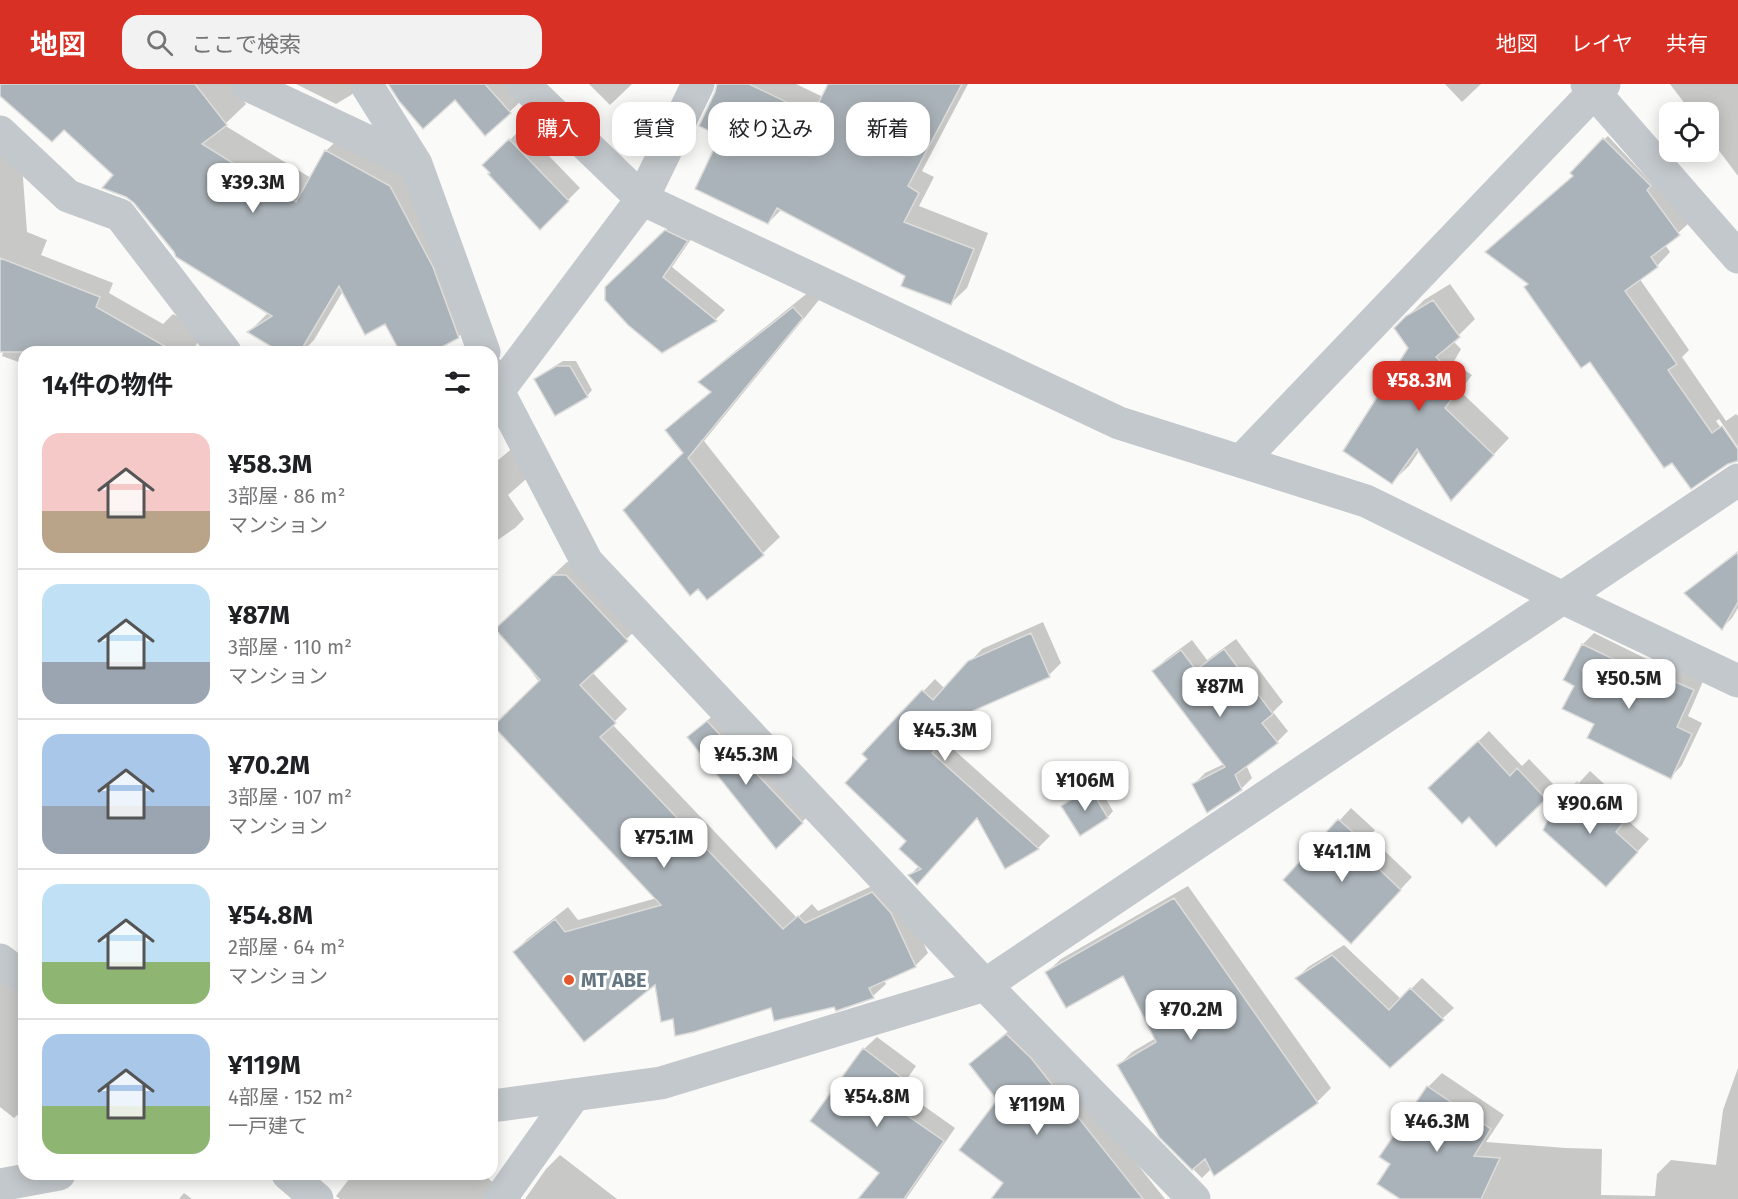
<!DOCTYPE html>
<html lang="ja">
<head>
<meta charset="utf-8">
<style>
	body { margin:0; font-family:"Fira Sans","Noto Sans JP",sans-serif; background:#f2f2f2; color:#202124; height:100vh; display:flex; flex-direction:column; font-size:22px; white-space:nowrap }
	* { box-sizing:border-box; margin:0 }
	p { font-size:20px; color:#757577 }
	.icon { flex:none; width:33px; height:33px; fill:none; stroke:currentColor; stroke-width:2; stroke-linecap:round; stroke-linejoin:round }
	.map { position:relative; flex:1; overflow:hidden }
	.side { position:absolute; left:18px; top:262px; width:480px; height:834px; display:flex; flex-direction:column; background:#fff; border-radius:18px; box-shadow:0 3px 15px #0003 }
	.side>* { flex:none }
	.top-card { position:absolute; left:516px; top:18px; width:570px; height:54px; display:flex; gap:12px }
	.tools { position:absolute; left:1659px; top:18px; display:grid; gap:12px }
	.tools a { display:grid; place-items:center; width:60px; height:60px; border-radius:12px; background:#fff; box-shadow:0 3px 15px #0003; font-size:30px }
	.price { position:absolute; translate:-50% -51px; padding:0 14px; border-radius:12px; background:#fff; color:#222; font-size:20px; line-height:39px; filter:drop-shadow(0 2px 3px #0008) }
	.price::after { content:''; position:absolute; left:50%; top:36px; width:18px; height:14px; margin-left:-9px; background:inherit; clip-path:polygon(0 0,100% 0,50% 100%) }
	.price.current { background:#d93025; color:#fff }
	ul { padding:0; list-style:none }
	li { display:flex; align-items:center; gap:18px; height:150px; padding:0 24px }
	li+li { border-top:2px solid #e0e0e0 }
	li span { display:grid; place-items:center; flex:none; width:168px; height:120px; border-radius:18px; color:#555 }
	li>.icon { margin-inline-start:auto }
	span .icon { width:72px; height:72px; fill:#fffc; stroke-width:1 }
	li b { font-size:26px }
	h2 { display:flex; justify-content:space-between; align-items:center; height:72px; padding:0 24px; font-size:26px }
	.tag { padding:0 21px; border-radius:18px; background:#fff; box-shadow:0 3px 15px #0003; font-size:21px; line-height:54px }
	.tag.current { background:#d93025; color:#fff }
	header { display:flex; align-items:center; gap:36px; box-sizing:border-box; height:84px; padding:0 30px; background:#d93025; color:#fff }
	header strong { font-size:28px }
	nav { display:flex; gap:33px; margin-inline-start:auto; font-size:21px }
	.search { width:420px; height:54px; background:#f2f2f2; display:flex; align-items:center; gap:15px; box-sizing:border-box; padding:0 21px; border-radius:18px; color:#757577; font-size:22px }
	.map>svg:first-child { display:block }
</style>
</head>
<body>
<header>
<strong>地図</strong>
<div class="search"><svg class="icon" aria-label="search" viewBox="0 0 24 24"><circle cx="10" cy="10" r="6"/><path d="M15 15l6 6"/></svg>ここで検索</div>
<nav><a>地図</a><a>レイヤ</a><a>共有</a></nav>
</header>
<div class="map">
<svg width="1738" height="1115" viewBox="0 0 1738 1115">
	<rect width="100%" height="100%" fill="#fafaf8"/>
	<!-- shadow -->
	<path fill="#0003" d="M0 0H231L246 20 224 41 311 94 326 67 346 47 409 82 478 233 458 253 429 268H402L385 238 343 207 314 256 302 268H282L249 248 269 228 175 167 115 91 64 45 0 10Z
		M296 0H362L351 11 336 20Z
		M390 0H537L538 1 486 50 455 14Z
		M589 0H632L610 21Z
		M718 0H796L823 13 830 0H968L922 87 934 93 919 122 988 149 967 204 951 219 907 192 782 125 768 139 722 52 716 9Z
		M1445 0H1481L1462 18Z
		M1670 0H1738V92L1708 52V28H1691Z
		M522 44 580 104 540 144 484 81Z
		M1608 52 1689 139 1665 161 1670 168 1657 182 1639 194 1689 266 1682 273 1726 337 1736 330 1738 332V363L1719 335 1716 337 1738 368V376L1591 276 1530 200 1488 167 1574 91 1594 65Z
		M0 53 21 67 27 148 47 156 41 171 113 199 109 209 163 240 173 230 204 248 192 268H71L64 264 62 268H24V280L2 272 6 260 0 258Z
		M675 138 696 148 672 183 725 226 716 235 662 267 616 193Z
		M1450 200 1475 235 1453 257 1461 265 1453 279 1472 291 1460 307 1509 354 1467 399 1420 366 1409 382 1392 398 1410 264 1396 244 1424 216Z
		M810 207 819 216 704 357 780 453 763 469 707 514 685 369 667 346 683 330 712 307 701 298 717 282Z
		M563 277H576L592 306 587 312 536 296 542 290Z
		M515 362 533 389 508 411 524 435 515 444 492 460V381Z
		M1738 467V524L1732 534 1722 544 1686 509 1697 499Z
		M567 478H579L639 543 592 588 627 625 612 640 797 834 812 820 818 827 885 796 904 816 928 869 915 882 884 896 886 900 873 912 835 921 772 922 674 934 656 898 515 868 527 855 568 823 578 836 657 814 539 598 499 542Z
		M1043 538 1061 579 1049 591 969 627 943 656 1050 752 1038 764 1005 783 977 732 928 787 910 791 919 782 869 675 864 670 935 595 945 605 982 565Z
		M1594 549 1665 584 1670 579 1704 595 1688 632 1702 639 1682 681 1671 693 1596 640 1576 601 1565 596 1583 560Z
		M1236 555 1283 618 1273 628 1288 647 1277 658 1246 681 1252 694 1241 705 1194 700 1205 689 1224 680 1154 587 1165 576 1192 556 1207 576Z
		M719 626 813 727 802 738 689 653Z
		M1489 647 1522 682 1529 675 1556 703 1545 714 1441 693Z
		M1590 687 1634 727 1626 735 1649 755 1618 789 1554 726Z
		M1096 699 1113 727 1108 733 1081 750 1063 723 1069 717Z
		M1351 724 1375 746 1369 752 1412 793 1363 846 1285 796Z
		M1188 802 1331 1004 1317 1018 1212 1084 1202 1094 1160 1052 1119 981 1132 968 1156 954 1123 890 1047 888 1061 875Z
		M1344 861 1401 915 1422 894 1454 924 1390 982 1297 894 1308 883Z
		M0 888 24 897V1025L14 1034 0 1023Z
		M1020 938 1043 962 1165 1115H993L1005 1099 999 1016 971 980 984 967Z
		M877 953 916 982 900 1005 955 1044 906 1115H860L882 1088 864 965Z
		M1738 984V1115H1403L1392 1080 1428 1003 1442 989 1504 1031 1486 1058 1566 1064 1602 1065 1601 1111 1655 1112 1657 1090 1671 1076 1716 1081 1723 1026Z
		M560 1071 617 1115H525L546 1085Z
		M353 1090H483L495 1100 501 1115H340L336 1112Z
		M184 1109 192 1115H179Z"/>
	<!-- building -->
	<path fill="#aab3b9" stroke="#dcdcda" stroke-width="1.5" d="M0 0H195L227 41 202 60 296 118 325 66 390 102 433 183 459 254 432 268H400L385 240 365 251 339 202 300 268H280L247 248 272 232 176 173 174 168 134 119 126 113 102 104 113 91 64 46 52 58 0 12Z
		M388 0H485L511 29 485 52 455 16 423 45 399 17Z
		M717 0H749L809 29 814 19 818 20 828 0H962L908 102 919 109 904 138 974 165 951 221 901 202 905 192 777 124 768 140 695 105 720 52 699 42 715 8Z
		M1603 54 1651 102 1647 106 1680 151 1651 173 1658 183 1625 207 1677 280 1668 286 1712 349 1722 342 1738 365V377L1728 380 1691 405 1672 379 1664 384 1590 278 1581 284 1524 203 1528 200 1485 168 1573 92 1570 89Z
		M509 55 569 117 540 146 488 90 490 89 482 81Z
		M665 146 688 157 663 193 717 237 662 269 628 241 605 216V203Z
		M0 174 100 213 96 223 175 268H0Z
		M1433 216 1460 253 1436 273 1445 282 1438 295 1457 308 1445 324 1494 371 1451 417 1417 365 1392 400 1343 367 1408 264 1394 244 1406 232Z
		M793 223 803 234 688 374 764 471 707 516 698 505 690 512 623 426 683 369 665 346 711 308 698 298Z
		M556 282H570L588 313 555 332 534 295Z
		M1738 468V518L1722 546 1684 509Z
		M553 491H566L628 557 580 601 616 639 600 653 783 845 798 832 805 839 872 808 891 829 916 883 869 904 874 914 836 927 834 923 774 937 771 924 694 948 675 952 673 935 661 938 655 901 584 958 513 868 555 835 565 848 661 821 493 642 540 596 495 545Z
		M1031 549 1050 593 968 629 932 669 1039 765 1005 785 977 734 917 801 908 791 921 785 899 765 906 757 845 699 867 675 862 670 922 606 933 616 968 577Z
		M1582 560 1655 595 1657 590 1694 606 1677 643 1692 650 1671 695 1587 654 1594 640 1562 625 1574 602 1563 596Z
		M1224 565 1273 630 1262 639 1278 659 1235 691 1242 706 1207 729 1192 700 1225 683 1152 587 1181 566 1196 586Z
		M707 637 803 739 776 765 687 653Z
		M1478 657 1510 692 1517 684 1546 715 1496 763 1469 733 1462 740 1428 704Z
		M1577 698 1623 739 1616 748 1638 768 1606 803 1543 746 1553 725Z
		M1090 704 1108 734 1080 752 1061 722Z
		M1338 735 1364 758 1358 765 1401 806 1351 860 1283 796Z
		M1174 814 1318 1019 1214 1092 1205 1075 1192 1086 1159 1053 1117 981 1156 958 1123 892 1066 924 1045 888Z
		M1332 871 1389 926 1410 904 1444 936 1390 984 1295 894Z
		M1006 950 1031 974 1143 1115H991L1003 1099 959 1066 997 1016 969 980Z
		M863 964 905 996 888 1018 944 1057 904 1115H858L879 1089 810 1037Z
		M1427 1002 1491 1045 1474 1072 1500 1074 1481 1115H1400L1377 1100 1390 1080 1379 1073Z"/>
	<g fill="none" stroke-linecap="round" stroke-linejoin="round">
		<!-- minor -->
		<path stroke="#c3c8cc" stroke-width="33" d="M246 0 416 80
			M366 0 416 80 484 268
			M523 0 642 115 1119 339 1366 417 1563 514 1738 597
			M1587 0 1738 173
			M0 48 68 112 120 131 225 268
			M492 290 498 307 587 478 985 901 1194 1115
			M492 312 498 307 642 115 698 0
			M1241 377 1594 8 1604 0
			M0 876 24 894
			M985 901 1738 396
			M288 1090 317 1115
			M500 1115 574 1011"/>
		<!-- tertiary -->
		<path stroke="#c3c8cc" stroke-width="33" d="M492 1022 661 999 985 901
			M0 1101 59 1090"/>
	</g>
	<!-- markers -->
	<circle fill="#e4572e" stroke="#fff" stroke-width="2" cx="569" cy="896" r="6"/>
	<g text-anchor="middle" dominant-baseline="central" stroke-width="6" stroke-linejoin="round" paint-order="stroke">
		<!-- poi labels -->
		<g font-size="20" font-weight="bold" fill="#657683" stroke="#fff" text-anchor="start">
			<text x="581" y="896">MT ABE</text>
		</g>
	</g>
</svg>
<div class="tools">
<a><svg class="icon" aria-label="locate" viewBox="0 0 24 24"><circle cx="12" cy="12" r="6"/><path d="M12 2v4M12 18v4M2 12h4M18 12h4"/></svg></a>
</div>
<b class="price" style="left:253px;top:130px">¥39.3M</b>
<b class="price current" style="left:1419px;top:328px">¥58.3M</b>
<b class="price" style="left:1629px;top:626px">¥50.5M</b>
<b class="price" style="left:1220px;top:634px">¥87M</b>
<b class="price" style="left:945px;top:678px">¥45.3M</b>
<b class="price" style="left:746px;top:702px">¥45.3M</b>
<b class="price" style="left:1085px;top:728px">¥106M</b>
<b class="price" style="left:1590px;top:751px">¥90.6M</b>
<b class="price" style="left:664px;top:785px">¥75.1M</b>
<b class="price" style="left:1342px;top:799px">¥41.1M</b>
<b class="price" style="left:1191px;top:957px">¥70.2M</b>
<b class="price" style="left:877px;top:1044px">¥54.8M</b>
<b class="price" style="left:1037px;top:1052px">¥119M</b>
<b class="price" style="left:1437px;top:1069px">¥46.3M</b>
<div class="top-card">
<a class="tag current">購入</a>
<a class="tag">賃貸</a>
<a class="tag">絞り込み</a>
<a class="tag">新着</a>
</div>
<section class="side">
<h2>14件の物件<svg class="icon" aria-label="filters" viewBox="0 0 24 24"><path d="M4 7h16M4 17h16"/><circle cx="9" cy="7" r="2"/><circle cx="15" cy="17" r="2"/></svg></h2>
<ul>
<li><span style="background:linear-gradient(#f6c9c9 65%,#b9a48a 0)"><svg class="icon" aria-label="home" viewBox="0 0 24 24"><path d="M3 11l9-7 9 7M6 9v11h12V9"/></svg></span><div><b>¥58.3M</b><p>3部屋 · 86 m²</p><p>マンション</p></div></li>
<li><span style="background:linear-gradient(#bfe0f5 65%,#9aa5b1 0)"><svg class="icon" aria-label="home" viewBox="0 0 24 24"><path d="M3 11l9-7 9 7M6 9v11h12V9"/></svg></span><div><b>¥87M</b><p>3部屋 · 110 m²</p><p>マンション</p></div></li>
<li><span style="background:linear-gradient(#a9c7e8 60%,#9aa5b1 0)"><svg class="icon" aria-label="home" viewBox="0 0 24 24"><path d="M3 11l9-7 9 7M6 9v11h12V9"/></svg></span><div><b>¥70.2M</b><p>3部屋 · 107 m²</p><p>マンション</p></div></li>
<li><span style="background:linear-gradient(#bfe0f5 65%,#8fb573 0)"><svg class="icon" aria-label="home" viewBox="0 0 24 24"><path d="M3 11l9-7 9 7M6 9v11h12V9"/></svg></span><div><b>¥54.8M</b><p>2部屋 · 64 m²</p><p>マンション</p></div></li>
<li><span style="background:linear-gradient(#a9c7e8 60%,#8fb573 0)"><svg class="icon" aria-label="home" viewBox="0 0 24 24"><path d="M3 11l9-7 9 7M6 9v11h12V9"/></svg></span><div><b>¥119M</b><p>4部屋 · 152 m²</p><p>一戸建て</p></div></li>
</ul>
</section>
</div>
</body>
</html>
